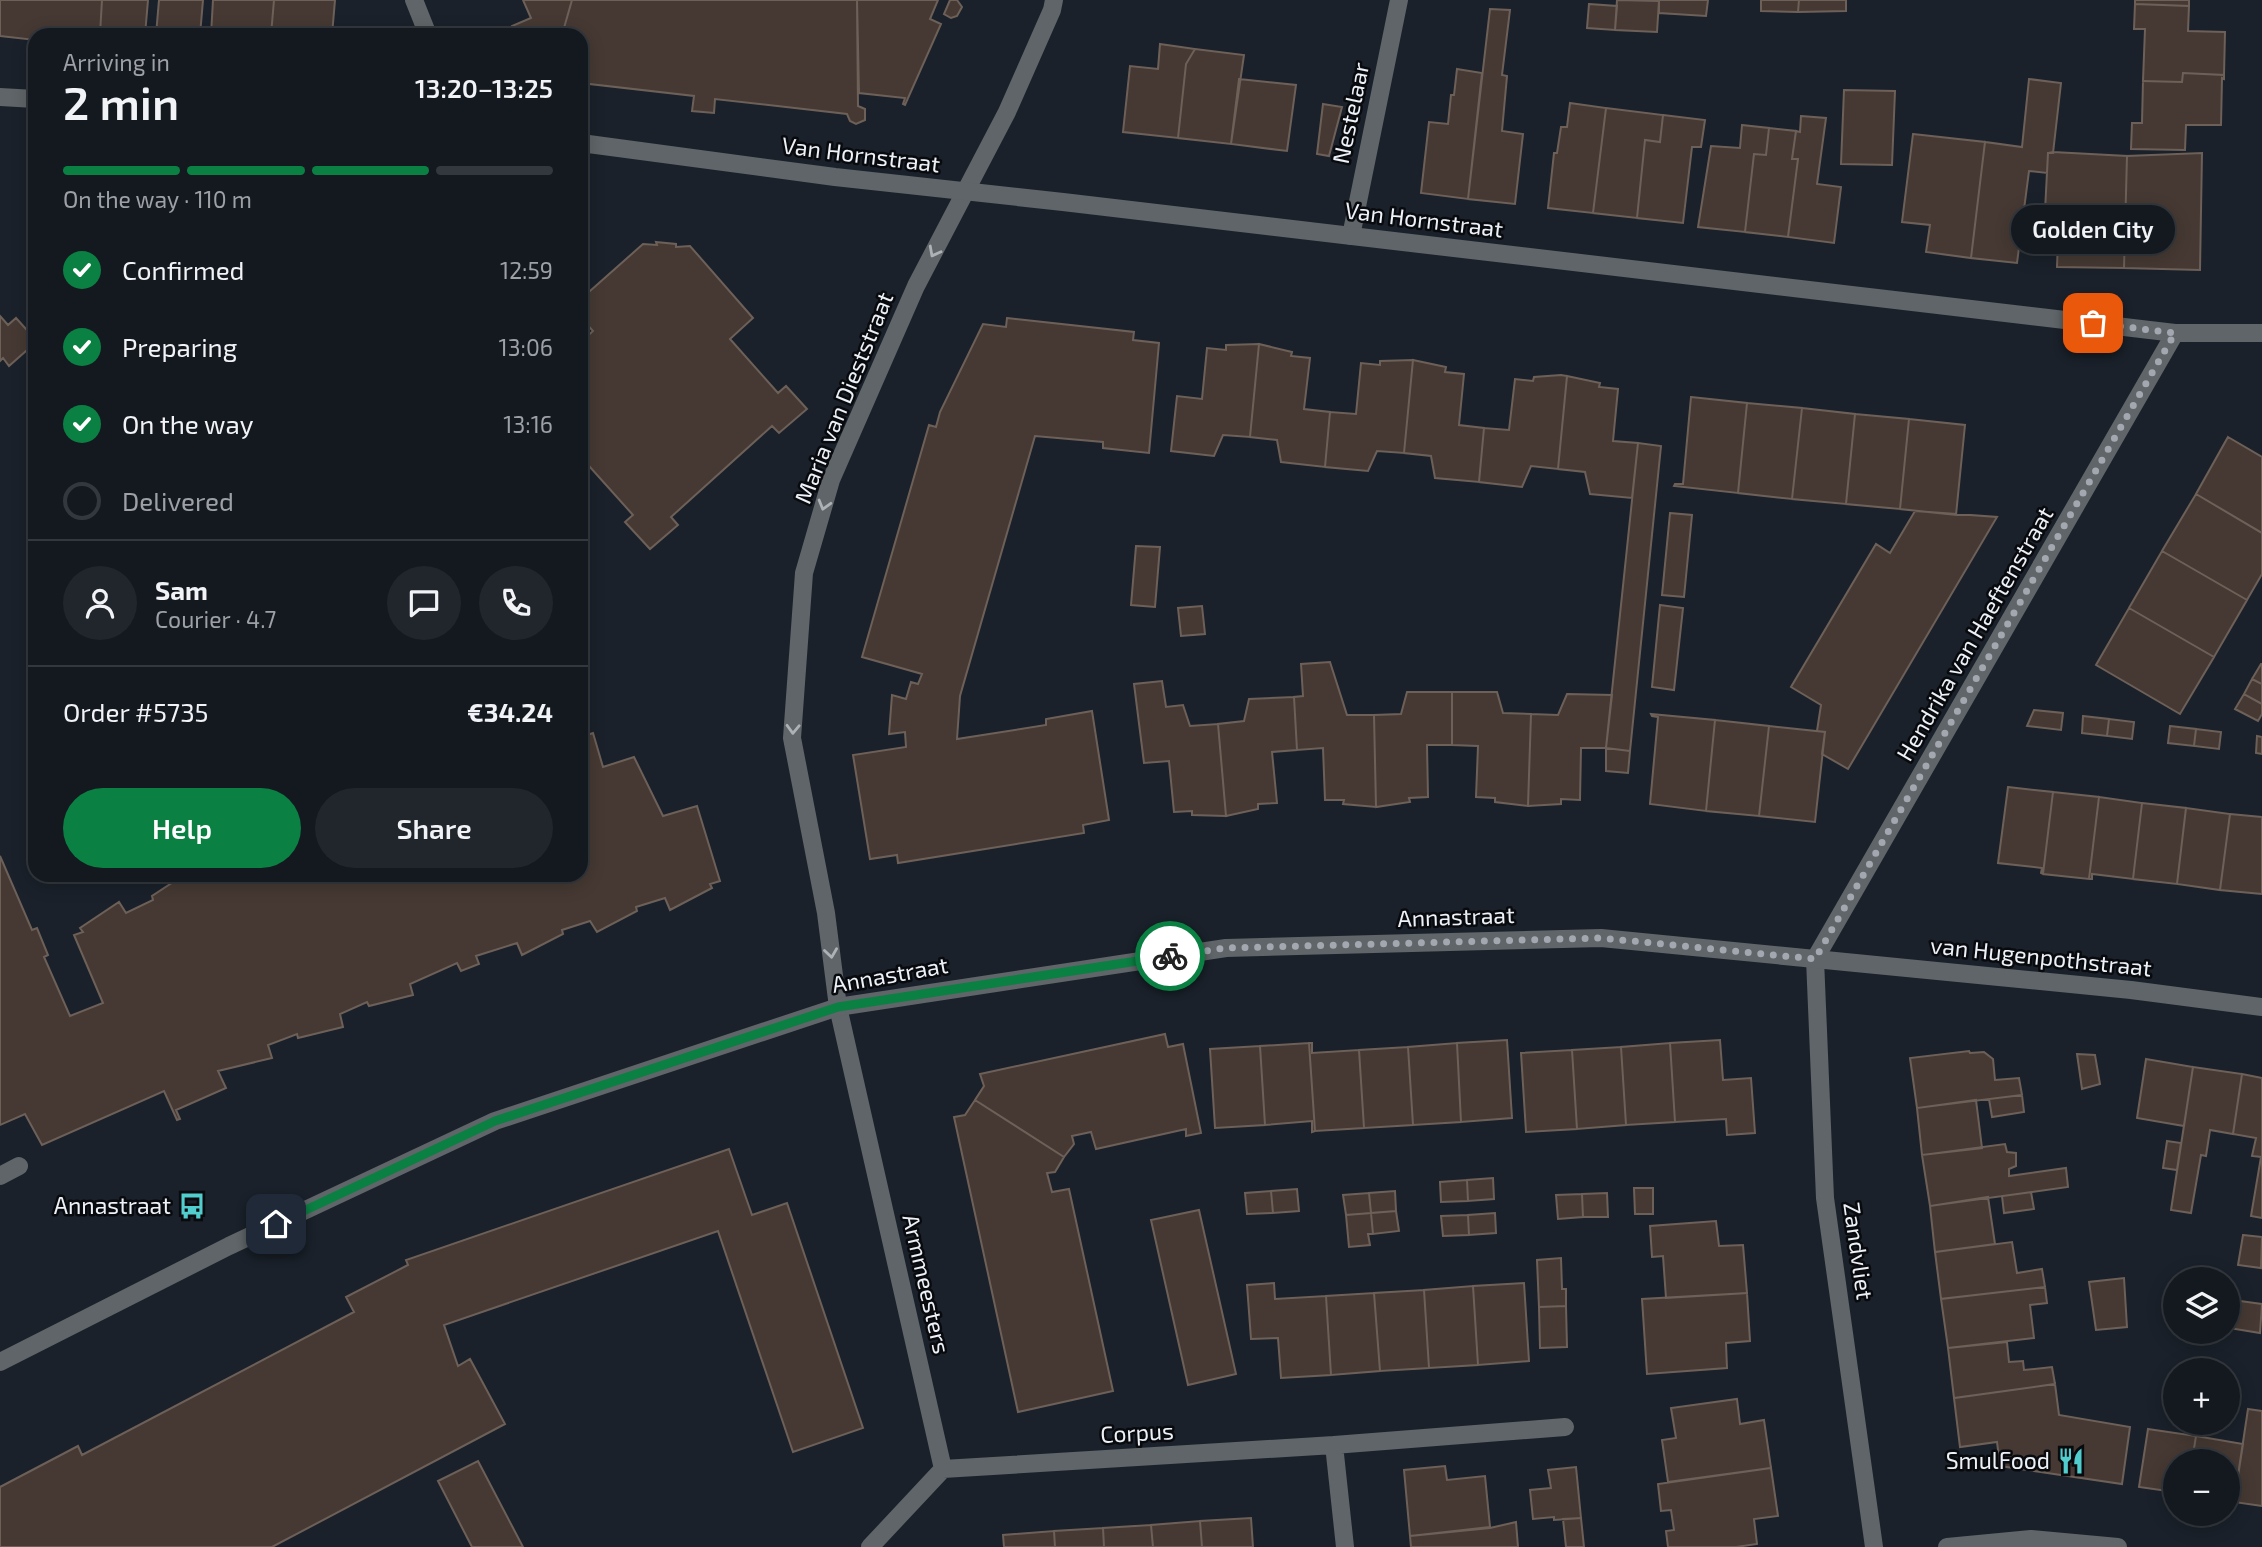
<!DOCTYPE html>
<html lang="en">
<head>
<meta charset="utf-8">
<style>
	:root { --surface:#141920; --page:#21262d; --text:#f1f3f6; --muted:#9da0a5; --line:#33383e; --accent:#0b8043 }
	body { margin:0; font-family:"Exo 2",sans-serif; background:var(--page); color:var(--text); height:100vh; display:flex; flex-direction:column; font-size:26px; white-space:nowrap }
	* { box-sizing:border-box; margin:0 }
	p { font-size:23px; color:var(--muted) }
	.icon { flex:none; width:38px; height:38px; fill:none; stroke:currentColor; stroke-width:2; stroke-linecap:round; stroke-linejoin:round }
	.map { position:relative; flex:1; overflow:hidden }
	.details { position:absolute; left:28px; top:28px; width:560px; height:854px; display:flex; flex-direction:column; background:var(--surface); border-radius:21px; box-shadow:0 4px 18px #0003,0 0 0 2px var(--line) }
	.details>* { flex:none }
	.tools { position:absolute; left:2163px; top:1267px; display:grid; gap:14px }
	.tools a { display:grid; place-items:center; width:77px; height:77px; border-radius:50%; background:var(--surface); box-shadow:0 4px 18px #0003,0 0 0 2px var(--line); font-size:35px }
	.pin { position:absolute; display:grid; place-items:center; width:60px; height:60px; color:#fff; margin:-30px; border-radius:14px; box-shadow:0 4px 10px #0006 }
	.courier { position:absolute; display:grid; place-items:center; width:70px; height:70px; margin:-35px; border:5px solid #0b8043; border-radius:50%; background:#fff; color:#222; box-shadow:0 2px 9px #0007 }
	.bubble { position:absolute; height:49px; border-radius:24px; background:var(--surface); box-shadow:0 4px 18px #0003,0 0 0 2px var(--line); font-size:23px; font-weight:600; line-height:49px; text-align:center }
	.summary em { font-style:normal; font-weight:600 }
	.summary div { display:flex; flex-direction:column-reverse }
	.summary { display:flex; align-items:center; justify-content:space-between; height:119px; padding:0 35px }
	h1 { font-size:46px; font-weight:600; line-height:52px }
	.bar { display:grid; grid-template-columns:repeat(4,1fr); gap:10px 7px; align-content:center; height:84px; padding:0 35px }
	.bar i { height:9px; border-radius:5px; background:var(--line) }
	.bar .on { background:var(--accent) }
	.bar p { grid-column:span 4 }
	.line { display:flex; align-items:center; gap:18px; padding:0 35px; border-top:2px solid var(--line) }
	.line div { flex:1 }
	.round { display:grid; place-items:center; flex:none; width:74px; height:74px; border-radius:37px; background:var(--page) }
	ol { padding:0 35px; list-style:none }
	li { display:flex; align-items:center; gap:21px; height:77px }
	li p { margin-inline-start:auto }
	li .icon { padding:7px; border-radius:50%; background:var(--accent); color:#fff; stroke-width:4 }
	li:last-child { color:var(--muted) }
	li i { width:38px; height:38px; border:4px solid var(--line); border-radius:50% }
	.cta { display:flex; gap:14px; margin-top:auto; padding:14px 35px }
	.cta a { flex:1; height:80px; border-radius:42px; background:var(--accent); color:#fff; font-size:28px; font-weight:600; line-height:80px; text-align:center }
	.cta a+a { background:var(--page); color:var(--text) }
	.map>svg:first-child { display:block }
	.building { fill:#463933; stroke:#6d6059; stroke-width:2 }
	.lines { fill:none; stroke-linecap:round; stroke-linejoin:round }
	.service { stroke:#5f6568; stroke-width:18 }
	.minor { stroke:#5f6568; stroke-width:18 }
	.tertiary { stroke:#5f6568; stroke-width:18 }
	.oneway { stroke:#adb2b7 }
	.done { stroke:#a3a8b0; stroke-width:7; stroke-dasharray:0 12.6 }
	.route { stroke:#0b8043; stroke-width:9 }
	.labels { text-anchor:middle; stroke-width:5; stroke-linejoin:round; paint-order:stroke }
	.street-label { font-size:23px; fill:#edf1f8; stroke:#080a0e }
	.poi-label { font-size:23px; fill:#edf1f8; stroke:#080a0e; text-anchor:end }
</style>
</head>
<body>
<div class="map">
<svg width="2262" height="1547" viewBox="0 0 2262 1547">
	<rect width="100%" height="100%" fill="#1a212a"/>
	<!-- building -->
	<path class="building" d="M0,0H102L100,34L72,32L71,35H35V40L0,36Z
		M102,0H148L145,35L100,34Z
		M159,0H203L200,35H156Z
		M213,0H274L271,35H211Z
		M274,0H335L332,35H271Z
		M523,0H572L562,35H516L512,26L531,18Z
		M572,0H857L858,106L865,109V120L856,124L850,121L847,114L715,99L714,113L692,111L694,96L581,83V35H562Z
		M857,0H938L930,19L941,24L905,105L903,104L905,98L859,93Z
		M950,0H957L962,7L957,16L951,18L944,14Z
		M1617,0L1659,1L1657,32L1615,30Z
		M1659,0H1708L1706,16L1659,13Z
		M1761,0H1799L1798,12L1761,11Z
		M1799,0H1846V11L1798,12Z
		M2135,0H2189V6L2135,4Z
		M1589,4L1617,6L1615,30L1587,28Z
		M2135,4L2189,6L2188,31L2225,32L2224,75L2183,73L2182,82L2143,81L2145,29H2134Z
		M1490,9L1510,10L1502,75L1507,76L1502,131L1523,134L1515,204L1468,199Z
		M1160,44L1195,49L1186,64L1178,138L1123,132L1130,66L1158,69Z
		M1195,49L1244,55L1231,144L1178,138L1186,64Z
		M1457,69L1482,73L1468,199L1421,193L1429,122L1448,124L1451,95H1454Z
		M2183,73L2224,75V79L2222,78L2221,125H2186L2185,150L2131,149L2132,123H2142L2143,81L2182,82Z
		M1239,79L1296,85L1287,151L1231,144Z
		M2029,79L2061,83L2053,153H2048L2047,173L2029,171L2017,263L1971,258L1985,142L2022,147Z
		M1844,90L1895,91L1892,165L1841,164Z
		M1570,103L1606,108L1593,213L1548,208L1554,153H1557L1561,127H1567Z
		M1323,104L1342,107L1329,156L1317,154Z
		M1606,108L1663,115L1660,142L1645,140L1637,218L1593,213Z
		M1663,115L1705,120L1701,147H1692L1683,223L1637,218L1645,140L1660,142Z
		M1801,116L1826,118L1817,184L1841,187L1834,243L1788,237L1798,159H1792L1796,131L1800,132Z
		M1742,125L1769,128L1766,155L1754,154L1745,232L1698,227L1711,146L1740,148Z
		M1769,128L1796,131L1792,159H1798L1788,237L1745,232L1754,154L1766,155Z
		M1913,134L1985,142L1971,258L1926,252L1930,225L1902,222Z
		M2053,152L2127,156L2124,268L2057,267L2059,211H2045L2048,153Z
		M2202,153L2200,270L2124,268L2127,156Z
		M656,242L676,244V247L690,246L753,318L730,339L778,393L786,386L807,409L779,433L772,426L671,517L678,525L650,549L625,522L633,515L581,457V342L593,331L581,318V299L643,244L657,245Z
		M0,316L8,325L16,318L35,339V343L9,366L3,358L0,361Z
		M1007,318L1134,332L1133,340L1159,343L1149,453L1103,448V442L1035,436L960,696L957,739L1046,725V719L1092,711L1109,820L1083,825L1084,833L898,863L897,855L870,859L853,755L906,747L905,732L889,734L892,695L906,699L911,682L918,684L922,674L862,657L929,425L936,427L940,412L983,324L1006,327Z
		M1259,344L1250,437L1223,435L1214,456L1171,451L1177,396L1202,399L1207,348L1226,350V345Z
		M1259,344L1292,352L1291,356L1310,358L1304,409L1330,412L1325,467L1281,462L1277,440L1250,437Z
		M1413,360L1446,367L1445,372L1464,374L1459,425L1484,428L1479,482L1435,478L1431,456L1404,453Z
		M1413,360L1404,453L1377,451L1368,471L1325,467L1330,412L1356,414L1361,363L1380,365V361Z
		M1561,375L1567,376L1558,469L1531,466L1522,487L1479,482L1484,428L1509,430L1515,379L1533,381L1534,377Z
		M1567,376L1600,383L1599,387L1618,389L1613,441L1638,443L1632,498L1590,494L1585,472L1558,469Z
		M1691,397L1747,403L1738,493L1674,486L1675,484H1683Z
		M1747,403L1802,408L1792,499L1738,493Z
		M1802,408L1855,414L1846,504L1792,499Z
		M1855,414L1909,419L1900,509L1846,504Z
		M1909,419L1965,425L1956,515L1900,509Z
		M2228,437L2262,457V533L2196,494Z
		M1638,443L1661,446L1630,751L1606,748Z
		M2196,494L2262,533V574L2247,600L2162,551Z
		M1915,511L1997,517L1848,769L1822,754L1825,732L1817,731L1821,705L1791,687L1876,544L1890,553Z
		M1670,513L1692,515L1684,597L1662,595Z
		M1136,546L1160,547L1155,607L1131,605Z
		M2162,551L2247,600L2214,657L2129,608Z
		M1660,605L1683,608L1674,690L1652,687Z
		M1202,606L1205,634L1181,636L1178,608Z
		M2129,608L2214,657L2180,714L2096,665Z
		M1330,662L1347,715H1374L1376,807L1343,804L1344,800H1325L1323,748L1297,750L1294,697L1303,696L1301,664Z
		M2261,664H2262V684L2252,679Z
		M2252,679L2262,684V704L2244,694Z
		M1162,681L1166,707L1183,705L1190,726L1218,724L1226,816L1192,815V811L1174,812L1169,761L1144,763L1134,684Z
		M1407,692H1452V745H1427L1428,797L1409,798L1410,802L1376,807L1374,715L1401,714Z
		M1452,692H1497L1503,713L1531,714L1528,806L1495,802V798L1476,797L1478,746L1452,745Z
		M1567,694L1612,695L1606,748H1581L1580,800L1561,799V804L1528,806L1531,714L1558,715Z
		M2244,694L2262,704V714L2258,721L2235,709Z
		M1294,697L1297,750L1272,752L1277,803L1258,804V809L1226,816L1218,724L1244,721L1249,699Z
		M2034,710L2063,713L2061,730L2027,726Z
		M1651,714L1715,720L1706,811L1650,804L1658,717L1652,716Z
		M2083,716L2109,719L2107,736L2082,733Z
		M2109,719L2134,722L2132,739L2107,736Z
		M1715,720L1769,726L1759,816L1706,811Z
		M1769,726L1825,732L1815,822L1759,816Z
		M2170,726L2196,729L2194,746L2168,743Z
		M2196,729L2221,732L2219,749L2194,746Z
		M581,731L584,736L593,733L603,767L634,757L663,816L697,806L720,881L710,884L712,888L670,910L665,898L636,907L637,911L597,932L590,921L562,930L563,934L522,955L517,943L476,956L479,964L461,971L457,963L410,984L413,995L369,1006L367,1002L340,1014L343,1027L298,1038L297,1034L268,1045L272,1058L218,1071L226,1088L176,1110L180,1119L177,1120L164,1091L42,1145L25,1114L0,1125V856L32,930L37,928L48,955L44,957L70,1016L103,1003L74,935L83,932L80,928L119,902L126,913L153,900L152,896L184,875H193L197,881L212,875H581Z
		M2257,736L2262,737V754L2256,753Z
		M1606,748L1630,751L1628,773L1606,771Z
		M2008,787L2053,792L2043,874L2041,873L2042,868L1998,863Z
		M2053,792L2099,797L2089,879L2043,874Z
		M2099,797L2142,803L2133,879L2092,874V879H2089Z
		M2142,803L2186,808L2177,884L2133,879Z
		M2186,808L2230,814L2220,890L2177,884Z
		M2230,814L2262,817V894L2220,890Z
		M1165,1034L1168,1047L1183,1044L1201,1133L1186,1136V1129L1096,1149L1091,1132L1072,1136L1074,1144L1064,1157L975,1100L984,1086L980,1074Z
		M1507,1040L1512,1118L1461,1122L1457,1043Z
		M1720,1040L1723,1080L1751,1078L1755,1133L1727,1135L1726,1119L1675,1122L1670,1043Z
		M1309,1043L1315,1131L1312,1132V1121L1265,1125L1260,1046Z
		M1309,1043H1312V1053L1359,1050L1364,1128L1315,1131Z
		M1457,1043L1461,1122L1413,1125L1408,1047Z
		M1670,1043L1675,1122L1626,1125L1621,1047Z
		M1260,1046L1265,1125L1215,1128L1210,1049Z
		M1408,1047L1413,1125L1364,1128L1359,1050Z
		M1621,1047L1626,1125L1577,1129L1572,1050Z
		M1572,1050L1577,1129L1526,1132L1521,1053Z
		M1969,1051L1970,1053L1984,1052L1993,1059L1995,1080L2019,1078L2022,1095L1917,1108L1910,1058Z
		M2077,1054L2095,1055L2100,1084L2082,1089Z
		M2146,1059L2193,1067L2184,1126L2137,1118Z
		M2193,1067L2242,1074L2233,1134L2210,1130L2206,1156L2201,1155L2191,1213L2171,1210Z
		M2242,1074L2262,1078V1218L2251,1216L2261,1157L2252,1156L2256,1138L2233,1134Z
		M2022,1095L2024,1112L1992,1117L1989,1099Z
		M975,1100L1064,1157L1055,1172L1047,1173L1052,1192L1069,1189L1113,1391L1018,1412L954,1117L965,1115Z
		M1976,1100L1982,1148L1922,1155L1917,1108Z
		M2167,1141L2181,1143L2177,1170L2163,1168Z
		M2005,1144L2007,1152L2016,1153V1166L2009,1169V1176L2066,1168L2068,1187L1930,1206L1922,1155Z
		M729,1149L752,1215L787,1203L863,1428L793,1452L718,1231L444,1325L458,1366L470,1359L505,1424L272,1547H0V1487L78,1446L82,1455L354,1312L346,1297L408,1265L406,1260Z
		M1493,1178L1494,1199L1468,1201L1467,1180Z
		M1467,1180L1468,1201L1441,1202L1440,1182Z
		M1634,1188H1653V1214H1635Z
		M1297,1189L1299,1211L1273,1213L1271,1191Z
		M1271,1191L1273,1213L1247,1214L1245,1193Z
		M1395,1191L1396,1211L1371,1213L1369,1193Z
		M2031,1192L2034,1209L2004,1213L2002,1196Z
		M1369,1193L1371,1213L1346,1215L1343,1195Z
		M1607,1193L1608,1217H1583L1582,1194Z
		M1582,1194L1583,1217L1558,1219L1556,1195Z
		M1988,1197L1995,1244L1935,1252L1930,1206Z
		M1199,1210L1236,1374L1188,1385L1151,1220Z
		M1396,1211L1399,1231L1373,1234L1371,1213Z
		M1371,1213L1373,1234H1368L1370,1245L1349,1247L1346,1215Z
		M1495,1213L1496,1233L1469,1235L1468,1215Z
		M1468,1215L1469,1235L1443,1236L1441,1216Z
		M1716,1221L1719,1246L1743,1245L1747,1293L1666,1298L1663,1256L1652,1257L1650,1226Z
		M2243,1235L2262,1237L2261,1268L2238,1265Z
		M2012,1242L2017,1273L2042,1269L2045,1287L1941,1299L1935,1252Z
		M1561,1258L1562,1289H1566V1306L1539,1307L1537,1260Z
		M2124,1278L2127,1327L2096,1330L2089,1282Z
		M1274,1283L1275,1299L1326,1296L1331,1375L1281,1378L1278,1338L1251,1339L1247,1285Z
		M1524,1283L1529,1361L1478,1365L1473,1286Z
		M1473,1286L1478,1365L1429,1368L1424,1290Z
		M2045,1287L2047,1303L2030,1305L2034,1338L1948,1348L1941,1299Z
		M1424,1290L1429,1368L1380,1371L1374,1293Z
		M1374,1293L1380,1371L1331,1375L1326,1296Z
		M1747,1293L1750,1341L1726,1343L1727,1368L1647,1374L1642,1299Z
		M2233,1300L2262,1304L2260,1333L2229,1328Z
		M1566,1306L1567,1347L1540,1348L1539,1307Z
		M2007,1342L2009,1362L2023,1361L2024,1370L2052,1367L2055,1384L1954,1398L1948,1348Z
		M2055,1384L2059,1415L2130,1427L2122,1484L2000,1466L1997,1442L1960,1447L1954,1398Z
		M1737,1399L1740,1424L1764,1420L1771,1468L1668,1482L1662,1440L1676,1438L1671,1408Z
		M2248,1409L2262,1411V1506L2234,1502Z
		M2148,1429L2196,1436L2192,1461H2175V1492L2139,1487Z
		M2196,1436L2243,1444L2234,1502L2228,1501V1461H2192Z
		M478,1461L523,1547H472L438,1481Z
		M1445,1466L1447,1480L1485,1476L1490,1527L1410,1536L1404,1470Z
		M1576,1467L1581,1518L1554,1520V1517L1533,1519L1530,1490L1551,1488L1548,1470Z
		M1771,1468L1778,1516L1754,1519L1757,1544L1736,1547H1668L1666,1531L1674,1530L1671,1510L1661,1511L1658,1484Z
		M1251,1518L1253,1547H1202L1200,1521Z
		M1581,1518L1584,1547H1566L1563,1519Z
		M1200,1521L1202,1547H1153L1151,1525Z
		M1516,1522L1518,1547H1411L1410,1536L1490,1528Z
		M1151,1525L1153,1547H1104L1103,1528Z
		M1103,1528L1104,1547H1055L1054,1531Z
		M1054,1531L1055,1547H1004L1003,1535Z"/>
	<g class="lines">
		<!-- service -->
		<path class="service" d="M0,1176L19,1166"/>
		<!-- minor -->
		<path class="minor" d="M414,0L428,35
			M1351,236L1399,0
			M1334,1445L1345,1547
			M943,1469L1334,1445L1565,1427
			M870,1547L943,1469L838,1007L826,913L792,738L804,573L831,480L916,286L1007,112L1052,10L1054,0
			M1874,1547L1825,1198L1815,959L2175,333
			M1947,1547L2031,1539L2118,1547"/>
		<!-- tertiary -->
		<path class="tertiary" d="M0,97L35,99
			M581,143L835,177L1063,202L2175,333H2262
			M0,1362L229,1246L495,1121L838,1007L1226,948L1601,938L2131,990L2262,1007"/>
	</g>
	<!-- one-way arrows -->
	<defs><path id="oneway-chevron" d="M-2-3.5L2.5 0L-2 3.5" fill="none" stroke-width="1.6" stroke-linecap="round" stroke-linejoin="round" transform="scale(1.75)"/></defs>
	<g class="oneway">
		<use href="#oneway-chevron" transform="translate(934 252) rotate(118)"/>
		<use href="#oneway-chevron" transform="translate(824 505) rotate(106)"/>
		<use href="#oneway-chevron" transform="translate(793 729) rotate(92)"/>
		<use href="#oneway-chevron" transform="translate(831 953) rotate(82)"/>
	</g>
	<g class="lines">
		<!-- done -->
		<path class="done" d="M1170,956L1226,948L1601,938L1815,959L2175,333L2093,323"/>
		<!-- route -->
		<path class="route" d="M276,1224L495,1121L838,1007L1170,956"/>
	</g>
	<!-- icons -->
	<defs>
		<g id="bus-bare" transform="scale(2.1)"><path d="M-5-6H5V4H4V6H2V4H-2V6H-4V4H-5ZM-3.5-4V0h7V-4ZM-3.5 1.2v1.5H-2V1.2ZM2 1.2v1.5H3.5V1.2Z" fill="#52cdcd" stroke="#080a0e" stroke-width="2.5" paint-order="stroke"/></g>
		<g id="restaurant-bare" transform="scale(2.1)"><path d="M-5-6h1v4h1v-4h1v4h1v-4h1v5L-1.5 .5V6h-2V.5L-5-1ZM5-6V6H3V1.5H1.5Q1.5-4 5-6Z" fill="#52cdcd" stroke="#080a0e" stroke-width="2.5" paint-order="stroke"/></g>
	</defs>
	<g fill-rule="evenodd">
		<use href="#bus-bare" x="192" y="1206"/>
		<use href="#restaurant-bare" x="2071" y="1461"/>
	</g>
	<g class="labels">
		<!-- street labels -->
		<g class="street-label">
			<text transform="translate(1351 113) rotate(-78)" y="8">Nestelaar</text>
			<text transform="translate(861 155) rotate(7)" y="8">Van Hornstraat</text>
			<text transform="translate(1424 220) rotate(7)" y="8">Van Hornstraat</text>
			<text transform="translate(844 398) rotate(-68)" y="8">Maria van Dieststraat</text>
			<text transform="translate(1975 634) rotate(-60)" y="8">Hendrika van Haeftenstraat</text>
			<text transform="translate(1456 917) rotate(-2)" y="8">Annastraat</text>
			<text transform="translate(2041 957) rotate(6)" y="8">van Hugenpothstraat</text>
			<text transform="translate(890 975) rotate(-10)" y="8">Annastraat</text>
			<text transform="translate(1858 1251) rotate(82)" y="8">Zandvliet</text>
			<text transform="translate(926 1284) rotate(77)" y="8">Armmeesters</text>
			<text transform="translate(1137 1433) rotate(-3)" y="8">Corpus</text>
		</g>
		<!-- poi labels -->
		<g class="poi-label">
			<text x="171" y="1214">Annastraat</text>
			<text x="2050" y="1469">SmulFood</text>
		</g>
	</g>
</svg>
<div class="tools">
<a><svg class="icon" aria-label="layers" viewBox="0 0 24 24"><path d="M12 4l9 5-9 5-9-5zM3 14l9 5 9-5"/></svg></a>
<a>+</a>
<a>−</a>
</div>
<div class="pin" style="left:2093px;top:323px;background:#ea580c"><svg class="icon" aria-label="bag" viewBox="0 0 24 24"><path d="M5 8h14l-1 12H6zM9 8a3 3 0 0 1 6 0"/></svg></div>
<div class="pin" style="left:276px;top:1224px;background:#1f2937"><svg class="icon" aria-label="home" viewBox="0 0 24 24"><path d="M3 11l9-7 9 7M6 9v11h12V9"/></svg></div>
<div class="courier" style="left:1170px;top:956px"><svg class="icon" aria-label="bike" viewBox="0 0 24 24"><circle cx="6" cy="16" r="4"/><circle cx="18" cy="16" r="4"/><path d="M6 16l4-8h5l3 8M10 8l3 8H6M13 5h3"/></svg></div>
<div class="bubble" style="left:2011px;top:205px;width:164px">Golden City</div>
<section class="details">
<div class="summary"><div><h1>2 min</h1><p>Arriving in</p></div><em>13:20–13:25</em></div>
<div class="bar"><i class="on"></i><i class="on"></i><i class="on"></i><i></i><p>On the way · 110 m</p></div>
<ol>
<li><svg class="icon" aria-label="check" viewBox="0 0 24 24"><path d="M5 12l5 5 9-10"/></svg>Confirmed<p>12:59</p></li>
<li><svg class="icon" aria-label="check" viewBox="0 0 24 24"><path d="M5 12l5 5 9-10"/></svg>Preparing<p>13:06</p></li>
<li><svg class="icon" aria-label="check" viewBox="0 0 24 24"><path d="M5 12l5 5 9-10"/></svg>On the way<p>13:16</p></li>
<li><i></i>Delivered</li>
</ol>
<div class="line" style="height:126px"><a class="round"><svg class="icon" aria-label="person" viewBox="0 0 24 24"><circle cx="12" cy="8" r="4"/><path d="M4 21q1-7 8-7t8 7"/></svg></a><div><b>Sam</b><p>Courier · 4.7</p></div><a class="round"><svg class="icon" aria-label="chat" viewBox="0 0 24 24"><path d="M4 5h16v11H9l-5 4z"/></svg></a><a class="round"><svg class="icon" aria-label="phone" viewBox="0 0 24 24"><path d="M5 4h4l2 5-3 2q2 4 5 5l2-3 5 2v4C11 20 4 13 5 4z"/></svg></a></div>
<div class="line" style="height:91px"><div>Order #5735</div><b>€34.24</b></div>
<div class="cta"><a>Help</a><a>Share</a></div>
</section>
</div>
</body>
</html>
